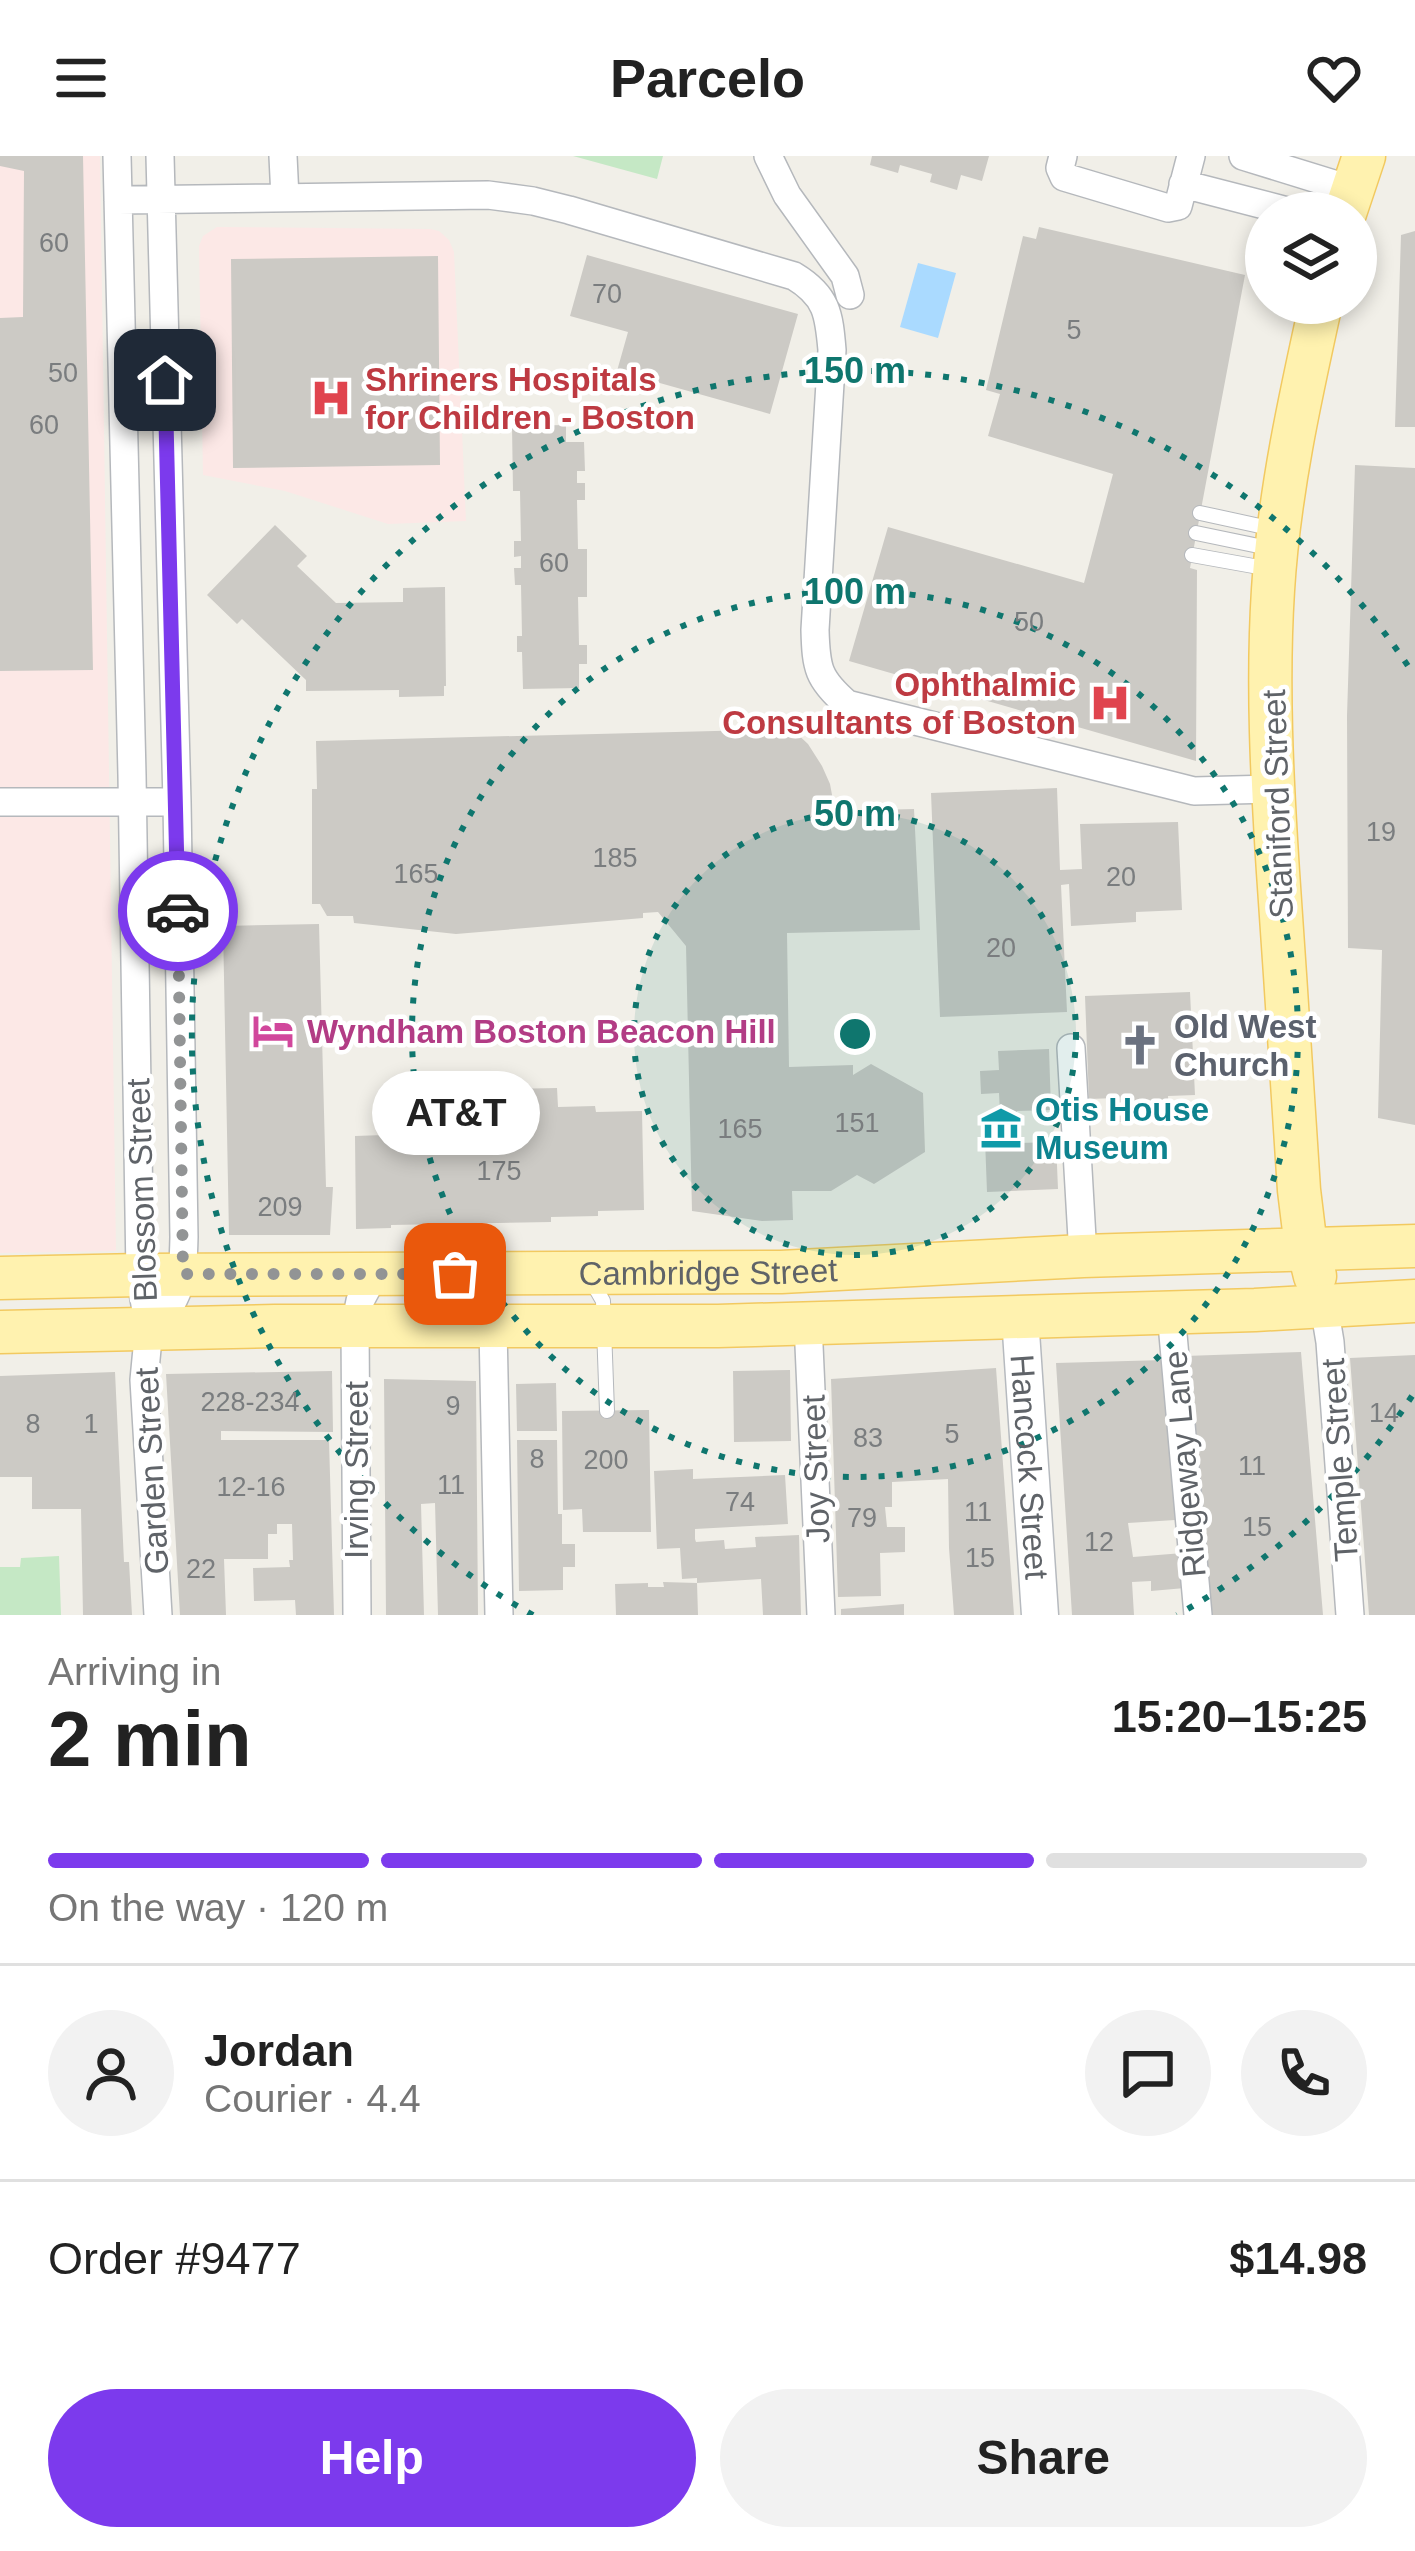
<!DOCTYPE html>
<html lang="en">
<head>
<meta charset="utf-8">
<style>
	:root { --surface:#fff; --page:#f2f2f2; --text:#222; --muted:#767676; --line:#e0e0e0; --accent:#7c3aed }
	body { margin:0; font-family:Helvetica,sans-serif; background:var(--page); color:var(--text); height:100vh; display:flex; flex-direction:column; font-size:45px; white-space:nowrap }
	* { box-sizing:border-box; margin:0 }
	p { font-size:39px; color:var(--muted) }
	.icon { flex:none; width:66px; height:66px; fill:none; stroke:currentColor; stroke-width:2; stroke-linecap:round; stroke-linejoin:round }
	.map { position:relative; height:1459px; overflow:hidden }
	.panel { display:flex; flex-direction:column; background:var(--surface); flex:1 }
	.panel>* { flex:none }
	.fabs { position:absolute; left:1245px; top:36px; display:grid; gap:24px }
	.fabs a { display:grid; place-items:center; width:132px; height:132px; border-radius:50%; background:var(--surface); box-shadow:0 6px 18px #0003; font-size:60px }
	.pin { position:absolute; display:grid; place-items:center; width:102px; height:102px; color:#fff; margin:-51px; border-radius:24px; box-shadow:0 6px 18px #0006 }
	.courier { position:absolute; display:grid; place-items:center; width:120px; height:120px; margin:-60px; border:9px solid #7c3aed; border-radius:50%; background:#fff; color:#222; box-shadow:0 3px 15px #0007 }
	.bubble { position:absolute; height:84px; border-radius:42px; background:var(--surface); box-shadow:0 6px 18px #0003; font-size:39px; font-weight:800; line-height:84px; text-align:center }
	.overview em { font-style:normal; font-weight:800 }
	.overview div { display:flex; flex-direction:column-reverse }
	.overview { display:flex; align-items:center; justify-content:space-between; height:204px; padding:0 48px }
	h1 { font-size:78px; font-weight:800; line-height:90px }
	.bar { display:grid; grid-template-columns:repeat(4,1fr); gap:18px 12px; align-content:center; height:144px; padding:0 48px }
	.bar i { height:15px; border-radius:9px; background:var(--line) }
	.bar .selected { background:var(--accent) }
	.bar p { grid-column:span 4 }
	.line { display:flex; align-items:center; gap:30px; padding:0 48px; border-top:3px solid var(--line) }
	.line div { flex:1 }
	.round { display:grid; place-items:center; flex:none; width:126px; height:126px; border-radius:63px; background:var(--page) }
	.button { display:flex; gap:24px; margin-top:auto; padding:24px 48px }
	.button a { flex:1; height:138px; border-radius:72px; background:var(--accent); color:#fff; font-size:48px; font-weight:800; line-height:138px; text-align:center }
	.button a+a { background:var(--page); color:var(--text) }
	header { display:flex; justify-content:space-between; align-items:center; height:156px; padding:0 48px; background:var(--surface); font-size:54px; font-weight:800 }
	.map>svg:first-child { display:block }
	.medical { fill:#fce8e6 }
	.green { fill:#c5e8c5 }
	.water { fill:#aadaff }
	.building { fill:#cccac5 }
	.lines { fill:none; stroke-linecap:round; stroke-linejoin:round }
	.lane-casing { stroke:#b5b8bc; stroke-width:16 }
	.street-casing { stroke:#b5b8bc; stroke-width:30 }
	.secondary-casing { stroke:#b6babf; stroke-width:39 }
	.primary-casing { stroke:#f2c960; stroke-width:45 }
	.lane { stroke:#fff; stroke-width:14 }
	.street { stroke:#fff; stroke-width:27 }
	.secondary { stroke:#fff; stroke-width:36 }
	.primary { stroke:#fff2af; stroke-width:42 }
	.done { stroke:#929495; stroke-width:12; stroke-dasharray:0 21.6 }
	.route { stroke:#7c3aed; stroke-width:15 }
	.ring { fill:none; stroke:#0f766e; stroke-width:6; stroke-dasharray:6 12 }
	.labels { text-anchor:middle; stroke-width:9; stroke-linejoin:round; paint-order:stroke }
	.number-label { font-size:27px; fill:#7a7d7f }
	.health-label { font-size:33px; font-weight:bold; fill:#be3a42; stroke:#fff; text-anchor:start }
	.street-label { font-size:33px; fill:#5f6368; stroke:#fff }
	.worship-label { font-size:33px; font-weight:bold; fill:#5b616d; stroke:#fff; text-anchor:start }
	.hotel-label { font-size:33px; font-weight:bold; fill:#b23c85; stroke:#fff; text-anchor:start }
	.culture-label { font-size:33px; font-weight:bold; fill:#0d838f; stroke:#fff; text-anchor:start }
	.centre { fill:#0f766e; stroke:#fff; stroke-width:6 }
	.ring-label { font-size:36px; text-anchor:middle; font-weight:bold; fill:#0f766e; stroke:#fff; stroke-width:9; stroke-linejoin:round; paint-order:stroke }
</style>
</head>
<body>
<header><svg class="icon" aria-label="menu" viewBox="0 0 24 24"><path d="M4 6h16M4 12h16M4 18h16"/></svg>Parcelo<svg class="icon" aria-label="heart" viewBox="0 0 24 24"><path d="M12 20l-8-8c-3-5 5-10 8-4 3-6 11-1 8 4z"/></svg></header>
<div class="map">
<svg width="1415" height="1459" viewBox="0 0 1415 1459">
	<rect width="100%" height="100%" fill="#f1efe8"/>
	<!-- medical -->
	<path class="medical" d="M0,0H100L116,1095L0,1097Z
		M217,71L430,73L439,75L449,84L454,96L466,365L388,368L285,335L203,319L199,90L203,80Z"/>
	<!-- green -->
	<path class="green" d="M573,0H663L657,23Z
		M59,1400L61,1459H0V1411H20L21,1402Z"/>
	<!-- water -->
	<path class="water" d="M918,107L956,117L938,182L900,171Z"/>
	<!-- building -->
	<path class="building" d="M0,0H83L93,514L0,515V162L23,161L24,15L0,10Z
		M872,0H989L982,25L961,19L957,34L930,26L932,18L900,9L898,17L870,9Z
		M1039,71L1245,119L1190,412L1197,414L1196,605L849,505L888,371L1084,427L1113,318L988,280L1000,238L986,234L1023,80L1036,83Z
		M1415,75V271H1395L1401,79Z
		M587,99L798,158L770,258L617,215L628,176L570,160Z
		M438,100L440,309L233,312L231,103Z
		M566,269V286H584L585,315H577V327H585V344H577L578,393H587V441H578L579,489H587V508H579V532L523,533L522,496H517V480H522L521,429H515L514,412H521V400L514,401V385H521L520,335H513L512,270Z
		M1355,309L1415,312V969L1378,962L1382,794L1348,792L1347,560Z
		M275,369L307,400L297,410L336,447L403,446V432L445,431L446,530H444V540L399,541V534L306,535V524L242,463L237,468L207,439Z
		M792,573L808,588L822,610L830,628L835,655L914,653L920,774L787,777L789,911L853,909V919L871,908L923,937L925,996L874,1028L857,1019L831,1035H792L793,1064L762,1065L692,1055L686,790L658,756L643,757V762L456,778L354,767L353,760H327L320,748H312V633H317L316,585Z
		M1057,632L1060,714L1082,713L1080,668L1178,666L1182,754L1136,756V766L1071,770L1069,728L1061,729L1067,856L940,861L931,637Z
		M319,768L326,1031H333L330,1079H229L223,770Z
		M1190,836L1195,939L1168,940L1169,964L1117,966L1116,942L1089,943L1085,840Z
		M1049,893L1051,954L1017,955L1018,987L1056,986L1058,1033L987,1036L984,957H1000L999,937L981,938L980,915L999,914L998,895Z
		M557,932L558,951L595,950L596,956L642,955L644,1054L598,1055V1060L551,1061V1066L391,1069V1072L356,1073L355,980L384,979L382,936Z
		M1301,1196L1323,1459H1206L1185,1200Z
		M1415,1199V1459H1369L1350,1202Z
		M1164,1204L1175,1364L1128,1367L1133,1401L1183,1397L1185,1432L1151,1435V1425L1132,1426L1134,1459H1072L1056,1207Z
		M996,1212L1014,1459H954L949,1392L948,1323L892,1326V1351H885L887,1371H905V1396L880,1397L881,1440L838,1441L831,1223Z
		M790,1214L791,1285L734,1286L733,1215Z
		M332,1215L333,1276L221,1275V1284H329L334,1459H296L295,1444L254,1445L253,1412L290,1411L289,1404H293L292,1368H277V1378H268V1403H224L226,1459H180L166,1218Z
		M115,1216L124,1406H129L132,1459H83L81,1353H32V1321H0V1220Z
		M384,1223L476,1225L478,1459H438L435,1347L421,1348L424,1459H386Z
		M556,1227L557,1275H517L516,1228Z
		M649,1254L651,1376H583L582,1353L563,1354L562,1255Z
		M517,1284H557L558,1358H562V1388H575V1411H563V1434L519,1435Z
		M693,1313V1323L785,1319L788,1368L695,1373V1383L696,1386L724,1384L725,1393L756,1391L755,1381L799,1379L801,1459H763L761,1423L697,1427L698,1459H616L615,1428L648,1427V1431H664L663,1426L697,1427V1422L682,1423L680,1392L657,1393L654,1315Z
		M904,1448V1459H841V1453Z"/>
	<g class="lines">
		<!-- lane casing -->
		<g class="lane-casing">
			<path id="lane" d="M1200,357L1274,373
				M1196,377L1273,393
				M1192,399L1270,413
				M592,1126L603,1145L607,1255"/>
		</g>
		<!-- street casing -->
		<g class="street-casing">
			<path id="street" d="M117,0L132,619L140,1119L149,1172L144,1224L158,1459
				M283,0L285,42
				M768,0L787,39L845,120L850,139
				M1063,0L1060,12L1064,21L1168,52L1178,50L1191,0
				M1243,0L1353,34
				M1183,28L1295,57
				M118,44L488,39L533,45L569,54L794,120C827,140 829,158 832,194L815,474C816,512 818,523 847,548L1194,635L1273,633
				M0,646H177
				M1071,892L1083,1100
				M1324,1150L1330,1186L1350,1459
				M1171,1156L1198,1459
				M808,1167L821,1459
				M149,1172C182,1145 183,1121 184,1081L177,646L160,0
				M493,1172L499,1459
				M357,1459L355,1170L360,1145L374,1119"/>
		</g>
		<!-- secondary casing -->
		<g class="secondary-casing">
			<g id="secondary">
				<path id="s1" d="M1020,1161L1040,1459"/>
			</g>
		</g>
		<!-- primary casing -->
		<g class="primary-casing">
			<g id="primary">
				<path d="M1345,57L1364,0"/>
				<path d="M1315,1120L1304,1075L1299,1034C1293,928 1285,822 1278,716C1272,623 1267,528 1273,434C1279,337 1300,242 1321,147"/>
				<path id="s2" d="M0,1122L140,1119L781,1116L1083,1100L1415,1090"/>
				<path d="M0,1176L275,1170H718L1255,1154L1415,1145"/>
			</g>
		</g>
		<!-- lane -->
		<use href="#lane" class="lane"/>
		<!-- street -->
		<use href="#street" class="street"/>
		<!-- secondary -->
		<use href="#secondary" class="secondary"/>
		<!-- primary -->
		<use href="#primary" class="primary"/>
	</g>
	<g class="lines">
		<!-- done -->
		<path class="done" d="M178,755L183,1118H455"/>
		<!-- route -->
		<path class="route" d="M165,224L178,755"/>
	</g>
	<!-- distance rings -->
	<circle cx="855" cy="878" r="221" fill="#0f766e" fill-opacity=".12"/>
	<g class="ring">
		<circle cx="855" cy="878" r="221"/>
		<circle cx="855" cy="878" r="443"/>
		<path d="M1412 1240A664 664 0 0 1 1177 1459M533 1459A664 664 0 1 1 1412 516"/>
	</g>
	<!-- icons -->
	<defs>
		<g id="hospital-bare" transform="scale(3.24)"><path d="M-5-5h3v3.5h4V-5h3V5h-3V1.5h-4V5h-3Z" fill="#e0444e" stroke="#fff" stroke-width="2.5" paint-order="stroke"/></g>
		<g id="hotel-bare" transform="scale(3.24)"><path d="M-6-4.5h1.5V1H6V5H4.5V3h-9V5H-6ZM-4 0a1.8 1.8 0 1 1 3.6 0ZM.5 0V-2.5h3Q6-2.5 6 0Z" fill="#d1479c" stroke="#fff" stroke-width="2.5" paint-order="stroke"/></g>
		<g id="church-bare" transform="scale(3.24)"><path d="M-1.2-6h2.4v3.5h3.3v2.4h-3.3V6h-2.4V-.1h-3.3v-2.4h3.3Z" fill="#6b7280" stroke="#fff" stroke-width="2.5" paint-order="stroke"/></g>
		<g id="museum-bare" transform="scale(3.24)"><path d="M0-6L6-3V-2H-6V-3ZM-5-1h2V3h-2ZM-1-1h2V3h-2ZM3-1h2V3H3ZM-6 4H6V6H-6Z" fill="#0f9aa8" stroke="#fff" stroke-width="2.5" paint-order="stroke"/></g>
	</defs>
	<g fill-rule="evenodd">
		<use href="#hospital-bare" x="331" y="242"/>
		<use href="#hospital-bare" x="1110" y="547"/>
		<use href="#hotel-bare" x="273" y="875"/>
		<use href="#church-bare" x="1140" y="889"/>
		<use href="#museum-bare" x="1001" y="972"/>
	</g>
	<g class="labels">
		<!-- number labels -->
		<g class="number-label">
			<text x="54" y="96">60</text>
			<text x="607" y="147">70</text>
			<text x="1074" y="183">5</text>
			<text x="63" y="226">50</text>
			<text x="44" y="278">60</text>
			<text x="554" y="416">60</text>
			<text x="1029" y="475">50</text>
			<text x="1381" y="685">19</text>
			<text x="615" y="711">185</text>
			<text x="416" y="727">165</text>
			<text x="1121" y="730">20</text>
			<text x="1001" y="801">20</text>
			<text x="857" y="976">151</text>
			<text x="740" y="982">165</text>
			<text x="499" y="1024">175</text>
			<text x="280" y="1060">209</text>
			<text x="250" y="1255">228-234</text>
			<text x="453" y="1259">9</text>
			<text x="1384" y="1266">14</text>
			<text x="33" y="1277">8</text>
			<text x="91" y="1277">1</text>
			<text x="952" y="1287">5</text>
			<text x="868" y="1291">83</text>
			<text x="537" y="1312">8</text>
			<text x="606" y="1313">200</text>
			<text x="1252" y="1319">11</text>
			<text x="451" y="1338">11</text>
			<text x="251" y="1340">12-16</text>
			<text x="740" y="1355">74</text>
			<text x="978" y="1365">11</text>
			<text x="862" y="1371">79</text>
			<text x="1257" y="1380">15</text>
			<text x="1099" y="1395">12</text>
			<text x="980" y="1411">15</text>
			<text x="201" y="1422">22</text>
		</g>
		<!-- health labels -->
		<g class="health-label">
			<text x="365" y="235">Shriners Hospitals<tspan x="365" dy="38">for Children - Boston</tspan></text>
			<text x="1076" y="540" text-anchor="end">Ophthalmic<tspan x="1076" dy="38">Consultants of Boston</tspan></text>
		</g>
		<!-- street labels -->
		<g class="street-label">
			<text transform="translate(1277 648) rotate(-92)" y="12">Staniford Street</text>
			<text transform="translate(141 1034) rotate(-92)" y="12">Blossom Street</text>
			<text dy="12" stroke="none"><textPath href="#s2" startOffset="708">Cambridge Street</textPath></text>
			<text transform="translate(1339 1304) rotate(-94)" y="12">Temple Street</text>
			<text transform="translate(1184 1308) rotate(-95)" y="12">Ridgeway Lane</text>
			<text dy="12" stroke="none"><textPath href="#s1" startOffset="150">Hancock Street</textPath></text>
			<text transform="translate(815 1313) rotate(-92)" y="12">Joy Street</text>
			<text transform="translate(356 1314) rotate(-90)" y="12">Irving Street</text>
			<text transform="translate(151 1315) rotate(-93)" y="12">Garden Street</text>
		</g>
		<!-- worship labels -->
		<g class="worship-label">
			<text x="1174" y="882">Old West<tspan x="1174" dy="38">Church</tspan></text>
		</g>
		<!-- hotel labels -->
		<g class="hotel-label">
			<text x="307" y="887">Wyndham Boston Beacon Hill</text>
		</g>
		<!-- culture labels -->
		<g class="culture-label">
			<text x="1035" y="965">Otis House<tspan x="1035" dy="38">Museum</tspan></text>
		</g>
	</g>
	<circle cx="855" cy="878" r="18" class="centre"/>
	<g class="ring-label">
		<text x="855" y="227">150 m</text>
		<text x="855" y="448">100 m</text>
		<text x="855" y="670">50 m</text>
	</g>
</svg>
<div class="fabs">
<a><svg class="icon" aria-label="layers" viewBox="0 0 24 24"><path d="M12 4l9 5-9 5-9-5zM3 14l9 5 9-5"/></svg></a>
</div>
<div class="pin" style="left:455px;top:1118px;background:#ea580c"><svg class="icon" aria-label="bag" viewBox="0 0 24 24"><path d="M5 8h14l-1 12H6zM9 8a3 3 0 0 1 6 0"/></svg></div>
<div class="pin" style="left:165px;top:224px;background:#1f2937"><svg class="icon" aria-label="home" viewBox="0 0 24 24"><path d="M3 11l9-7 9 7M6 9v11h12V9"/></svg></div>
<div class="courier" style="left:178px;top:755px"><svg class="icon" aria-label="car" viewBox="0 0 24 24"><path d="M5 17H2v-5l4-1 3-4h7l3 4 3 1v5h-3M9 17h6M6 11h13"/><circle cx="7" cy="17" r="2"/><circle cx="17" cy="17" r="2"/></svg></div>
<div class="bubble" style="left:372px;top:915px;width:168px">AT&amp;T</div>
</div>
<section class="panel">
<div class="overview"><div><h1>2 min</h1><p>Arriving in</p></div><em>15:20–15:25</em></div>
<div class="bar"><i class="selected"></i><i class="selected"></i><i class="selected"></i><i></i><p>On the way · 120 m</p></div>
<div class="line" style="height:216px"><a class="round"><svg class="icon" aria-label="person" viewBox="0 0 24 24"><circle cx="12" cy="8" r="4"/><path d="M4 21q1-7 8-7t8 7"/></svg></a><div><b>Jordan</b><p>Courier · 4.4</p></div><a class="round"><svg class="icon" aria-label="chat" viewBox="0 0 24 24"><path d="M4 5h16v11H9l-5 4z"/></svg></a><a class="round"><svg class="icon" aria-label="phone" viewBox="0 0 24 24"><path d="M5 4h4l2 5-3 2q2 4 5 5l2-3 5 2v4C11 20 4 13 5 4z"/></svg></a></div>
<div class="line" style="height:156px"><div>Order #9477</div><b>$14.98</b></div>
<div class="button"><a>Help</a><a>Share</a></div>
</section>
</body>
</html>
